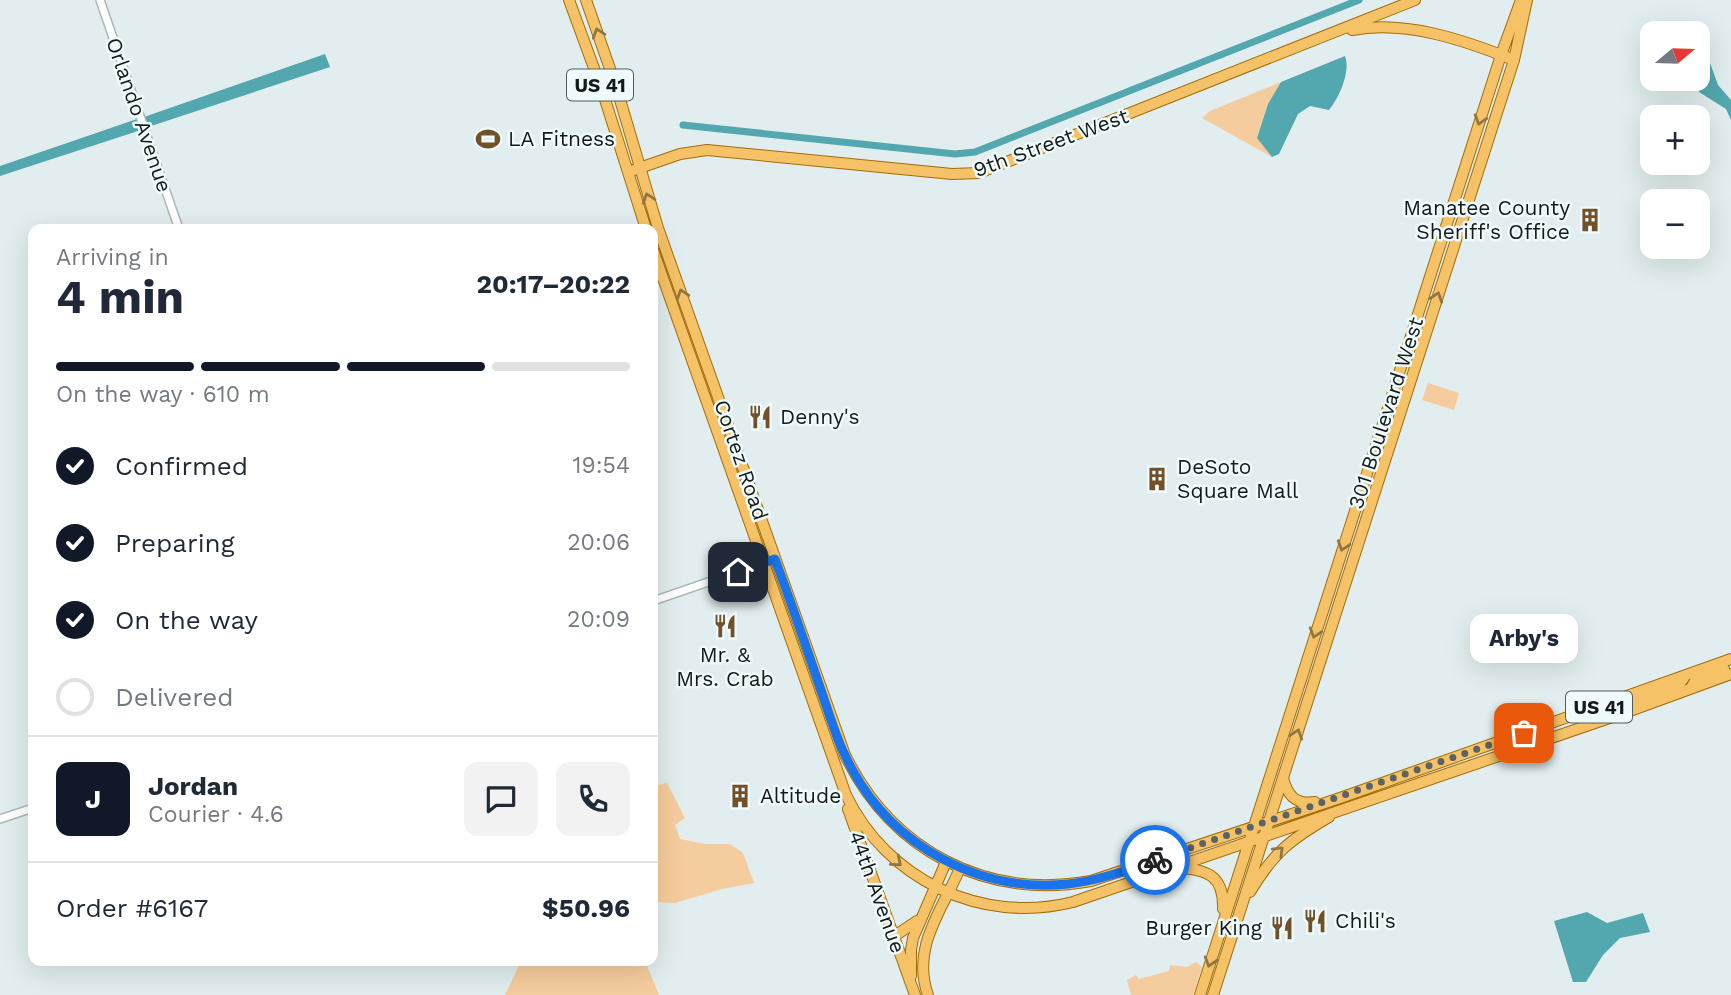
<!DOCTYPE html>
<html lang="en">
<head>
<meta charset="utf-8">
<style>
	:root { --surface:#fff; --page:#f2f2f3; --text:#1f2937; --muted:#747a83; --line:#e0e1e3; --accent:#111827 }
	body { margin:0; font-family:"Work Sans",sans-serif; background:var(--page); color:var(--text); height:100vh; display:flex; flex-direction:column; font-size:26px; white-space:nowrap }
	* { box-sizing:border-box; margin:0 }
	p { font-size:23px; color:var(--muted) }
	.icon { flex:none; width:38px; height:38px; fill:none; stroke:currentColor; stroke-width:2; stroke-linecap:round; stroke-linejoin:round }
	.map { position:relative; flex:1; overflow:hidden }
	.details { position:absolute; left:28px; top:224px; width:630px; height:742px; display:flex; flex-direction:column; background:var(--surface); border-radius:14px; box-shadow:0 7px 28px #0002 }
	.details>* { flex:none }
	.needle { width:46px; rotate:71deg }
	.tools { position:absolute; left:1640px; top:21px; display:grid; gap:14px }
	.tools a { display:grid; place-items:center; width:70px; height:70px; border-radius:14px; background:var(--surface); box-shadow:0 7px 28px #0002; font-size:35px }
	.pin { position:absolute; display:grid; place-items:center; width:60px; height:60px; color:#fff; margin:-30px; border-radius:14px; box-shadow:0 4px 10px #0006 }
	.courier { position:absolute; display:grid; place-items:center; width:70px; height:70px; margin:-35px; border:5px solid #1a73e8; border-radius:50%; background:#fff; color:#222; box-shadow:0 2px 9px #0007 }
	.bubble { position:absolute; height:49px; border-radius:14px; background:var(--surface); box-shadow:0 7px 28px #0002; font-size:23px; font-weight:700; line-height:49px; text-align:center }
	.head em { font-style:normal; font-weight:700 }
	.head div { display:flex; flex-direction:column-reverse }
	.head { display:flex; align-items:center; justify-content:space-between; height:119px; padding:0 28px }
	h1 { font-size:46px; font-weight:700; line-height:52px }
	.bar { display:grid; grid-template-columns:repeat(4,1fr); gap:10px 7px; align-content:center; height:84px; padding:0 28px }
	.bar i { height:9px; border-radius:5px; background:var(--line) }
	.bar .current { background:var(--accent) }
	.bar p { grid-column:span 4 }
	.line { display:flex; align-items:center; gap:18px; padding:0 28px; border-top:2px solid var(--line) }
	.line div { flex:1 }
	.round { display:grid; place-items:center; flex:none; width:74px; height:74px; border-radius:14px; background:var(--page) }
	ol { padding:0 28px; list-style:none }
	li { display:flex; align-items:center; gap:21px; height:77px }
	li p { margin-inline-start:auto }
	li .icon { padding:7px; border-radius:50%; background:var(--accent); color:#fff; stroke-width:4 }
	li:last-child { color:var(--muted) }
	li i { width:38px; height:38px; border:4px solid var(--line); border-radius:50% }
	.map>svg:first-child { display:block }
	.green { fill:#f5cc9d }
	.water { fill:#53a7ae }
	.lines { fill:none; stroke-linecap:round; stroke-linejoin:round }
	.canal { stroke:#53a7ae; stroke-width:7 }
	.minor-casing { stroke:#abb7b8; stroke-width:10 }
	.major-casing { stroke:#a36d09; stroke-width:12 }
	.minor { stroke:#fff; stroke-width:7 }
	.major { stroke:#f6c267; stroke-width:10 }
	.oneway { stroke:#917644 }
	.done { stroke:#5c6364; stroke-width:7; stroke-dasharray:0 12.6 }
	.route { stroke:#1a73e8; stroke-width:9 }
	.labels { text-anchor:middle; stroke-width:5; stroke-linejoin:round; paint-order:stroke }
	.shield { fill:#eefafb; stroke:#565c5d; stroke-width:2 }
	.shield-label { font-size:19px; font-weight:bold; fill:#151919 }
	.street-label { font-size:21px; fill:#151919; stroke:#eefafb }
	.poi-label { font-size:21px; fill:#151919; stroke:#eefafb; text-anchor:start }
</style>
</head>
<body>
<div class="map">
<svg width="1731" height="995" viewBox="0 0 1731 995">
	<rect width="100%" height="100%" fill="#e1edee"/>
	<!-- green -->
	<path class="green" d="M1281,82L1268,104L1257,137L1272,157L1202,118L1210,111Z
		M1428,383L1459,393L1454,410L1422,400Z
		M667,783L685,818L675,825L680,839L705,844H730L743,853L754,883L722,889L675,903L653,902V786Z
		M521,961H645L659,995H505Z
		M1196,962L1202,967L1193,995H1131L1127,980L1136,975L1139,979L1169,971L1170,965L1187,967Z"/>
	<!-- water -->
	<path class="water" d="M325,54L330,67L148,127L144,117Z
		M1345,56C1351,71 1339,98 1329,110L1310,106L1298,114L1279,154L1272,157L1257,138L1268,104L1281,82Z
		M1710,63L1718,85L1731,100V120L1726,109L1699,92L1698,65Z
		M137,119L141,130L0,176V166Z
		M1587,912L1607,923L1643,913L1650,932L1620,938L1603,955L1586,982H1573L1554,921Z"/>
	<g class="lines">
		<!-- canal -->
		<path class="canal" d="M683,125L955,154L975,152L1359,0"/>
		<!-- minor casing -->
		<g class="minor-casing">
			<path id="minor" d="M100,0L179,229
				M653,601L775,559
				M0,819L33,808"/>
		</g>
		<!-- major casing -->
		<g class="major-casing">
			<path id="major" d="M569,0L602,90L646,229
				M586,0L616,86L658,228L845,755C892,851 986,900 1091,881L1340,798L1731,659
				M1352,30C1406,20 1464,40 1514,60
				M628,172L680,154L707,150L952,174L979,173L1415,0
				M653,250L846,795C887,880 981,925 1073,902L1627,712L1731,674
				M1691,688L1695,681L1724,669
				M1613,710L1677,687L1684,678
				M1283,777C1287,796 1296,805 1315,802
				M848,809L915,995
				M1181,868C1209,870 1224,877 1223,909
				M1250,892C1274,852 1290,840 1329,817
				M893,937L917,921
				M911,976V950L913,938L946,862
				M928,995C911,947 942,911 960,868
				M1200,995L1501,55L1521,0
				M1213,995L1514,60L1527,0"/>
		</g>
		<!-- minor -->
		<use href="#minor" class="minor"/>
		<!-- major -->
		<use href="#major" class="major"/>
	</g>
	<!-- one-way arrows -->
	<defs><path id="oneway-chevron" d="M-2-3.5L2.5 0L-2 3.5" fill="none" stroke-width="1.6" stroke-linecap="round" stroke-linejoin="round" transform="scale(1.75)"/></defs>
	<g class="oneway">
		<use href="#oneway-chevron" transform="translate(598 33) rotate(-109)"/>
		<use href="#oneway-chevron" transform="translate(1480 120) rotate(107)"/>
		<use href="#oneway-chevron" transform="translate(648 198) rotate(-108)"/>
		<use href="#oneway-chevron" transform="translate(682 294) rotate(-109)"/>
		<use href="#oneway-chevron" transform="translate(1437 297) rotate(-72)"/>
		<use href="#oneway-chevron" transform="translate(1343 546) rotate(108)"/>
		<use href="#oneway-chevron" transform="translate(1315 633) rotate(108)"/>
		<use href="#oneway-chevron" transform="translate(1297 734) rotate(-72)"/>
		<use href="#oneway-chevron" transform="translate(1279 851) rotate(-45)"/>
		<use href="#oneway-chevron" transform="translate(897 862) rotate(40)"/>
		<use href="#oneway-chevron" transform="translate(1210 962) rotate(107)"/>
	</g>
	<g class="lines">
		<!-- done -->
		<path class="done" d="M1155,860L1524,733"/>
		<!-- route -->
		<path class="route" d="M738,572L775,559C791,602 806,646 821,690C830,716 838,744 852,769C894,847 980,893 1068,884C1098,881 1127,870 1155,860"/>
	</g>
	<!-- icons -->
	<defs>
		<g id="stadium-bare" transform="scale(1.89)"><path d="M0-5a6.5 5 0 1 0 0 10a6.5 5 0 1 0 0-10ZM-3.5-1.8h7v3.6h-7Z" fill="#725128" stroke="#eefafb" stroke-width="2.5" paint-order="stroke"/></g>
		<g id="building-bare" transform="scale(1.89)"><path d="M-4-6H4V6H1V3H-1V6H-4ZM-2.5-4.3h1.7v1.8h-1.7ZM.8-4.3h1.7v1.8H.8ZM-2.5-1h1.7V.8h-1.7ZM.8-1h1.7V.8H.8Z" fill="#725128" stroke="#eefafb" stroke-width="2.5" paint-order="stroke"/></g>
		<g id="restaurant-bare" transform="scale(1.89)"><path d="M-5-6h1v4h1v-4h1v4h1v-4h1v5L-1.5 .5V6h-2V.5L-5-1ZM5-6V6H3V1.5H1.5Q1.5-4 5-6Z" fill="#725128" stroke="#eefafb" stroke-width="2.5" paint-order="stroke"/></g>
	</defs>
	<g fill-rule="evenodd">
		<use href="#stadium-bare" x="488" y="139"/>
		<use href="#building-bare" x="1590" y="220"/>
		<use href="#restaurant-bare" x="760" y="417"/>
		<use href="#building-bare" x="1157" y="479"/>
		<use href="#restaurant-bare" x="725" y="626"/>
		<use href="#building-bare" x="740" y="796"/>
		<use href="#restaurant-bare" x="1315" y="921"/>
		<use href="#restaurant-bare" x="1282" y="928"/>
	</g>
	<g class="labels">
		<!-- shield labels -->
		<g class="shield">
			<rect x="567" y="69.5" width="66" height="31" rx="5"/>
			<rect x="1566" y="691.5" width="66" height="31" rx="5"/>
		</g>
		<g class="shield-label">
			<text x="600" y="92">US 41</text>
			<text x="1599" y="714">US 41</text>
		</g>
		<!-- street labels -->
		<g class="street-label">
			<text transform="translate(139 115) rotate(71)" y="7">Orlando Avenue</text>
			<text transform="translate(1051 143) rotate(-20)" y="7">9th Street West</text>
			<text transform="translate(1386 413) rotate(-72)" y="7">301 Boulevard West</text>
			<text transform="translate(741 460) rotate(71)" y="7">Cortez Road</text>
			<text transform="translate(877 892) rotate(70)" y="7">44th Avenue</text>
		</g>
		<!-- poi labels -->
		<g class="poi-label">
			<text x="508" y="146">LA Fitness</text>
			<text x="1570" y="215" text-anchor="end">Manatee County<tspan x="1570" dy="24">Sheriff's Office</tspan></text>
			<text x="780" y="424">Denny's</text>
			<text x="1177" y="474">DeSoto<tspan x="1177" dy="24">Square Mall</tspan></text>
			<text x="725" y="662" text-anchor="middle">Mr. &amp;<tspan x="725" dy="24">Mrs. Crab</tspan></text>
			<text x="760" y="803">Altitude</text>
			<text x="1335" y="928">Chili's</text>
			<text x="1262" y="935" text-anchor="end">Burger King</text>
		</g>
	</g>
</svg>
<div class="tools">
<a><svg class="needle" viewBox="-14 -14 28 28"><path d="M0-13l5 13h-10z" fill="#e53935"/><path d="M0 13l5-13h-10z" fill="#747a83"/></svg></a>
<a>+</a>
<a>−</a>
</div>
<div class="pin" style="left:1524px;top:733px;background:#ea580c"><svg class="icon" aria-label="bag" viewBox="0 0 24 24"><path d="M5 8h14l-1 12H6zM9 8a3 3 0 0 1 6 0"/></svg></div>
<div class="pin" style="left:738px;top:572px;background:#1f2937"><svg class="icon" aria-label="home" viewBox="0 0 24 24"><path d="M3 11l9-7 9 7M6 9v11h12V9"/></svg></div>
<div class="courier" style="left:1155px;top:860px"><svg class="icon" aria-label="bike" viewBox="0 0 24 24"><circle cx="6" cy="16" r="4"/><circle cx="18" cy="16" r="4"/><path d="M6 16l4-8h5l3 8M10 8l3 8H6M13 5h3"/></svg></div>
<div class="bubble" style="left:1470px;top:614px;width:108px">Arby's</div>
<section class="details">
<div class="head"><div><h1>4 min</h1><p>Arriving in</p></div><em>20:17–20:22</em></div>
<div class="bar"><i class="current"></i><i class="current"></i><i class="current"></i><i></i><p>On the way · 610 m</p></div>
<ol>
<li><svg class="icon" aria-label="check" viewBox="0 0 24 24"><path d="M5 12l5 5 9-10"/></svg>Confirmed<p>19:54</p></li>
<li><svg class="icon" aria-label="check" viewBox="0 0 24 24"><path d="M5 12l5 5 9-10"/></svg>Preparing<p>20:06</p></li>
<li><svg class="icon" aria-label="check" viewBox="0 0 24 24"><path d="M5 12l5 5 9-10"/></svg>On the way<p>20:09</p></li>
<li><i></i>Delivered</li>
</ol>
<div class="line" style="height:126px"><b class="round" style="background:var(--accent);color:#fff">J</b><div><b>Jordan</b><p>Courier · 4.6</p></div><a class="round"><svg class="icon" aria-label="chat" viewBox="0 0 24 24"><path d="M4 5h16v11H9l-5 4z"/></svg></a><a class="round"><svg class="icon" aria-label="phone" viewBox="0 0 24 24"><path d="M5 4h4l2 5-3 2q2 4 5 5l2-3 5 2v4C11 20 4 13 5 4z"/></svg></a></div>
<div class="line" style="height:91px"><div>Order #6167</div><b>$50.96</b></div>
</section>
</div>
</body>
</html>
